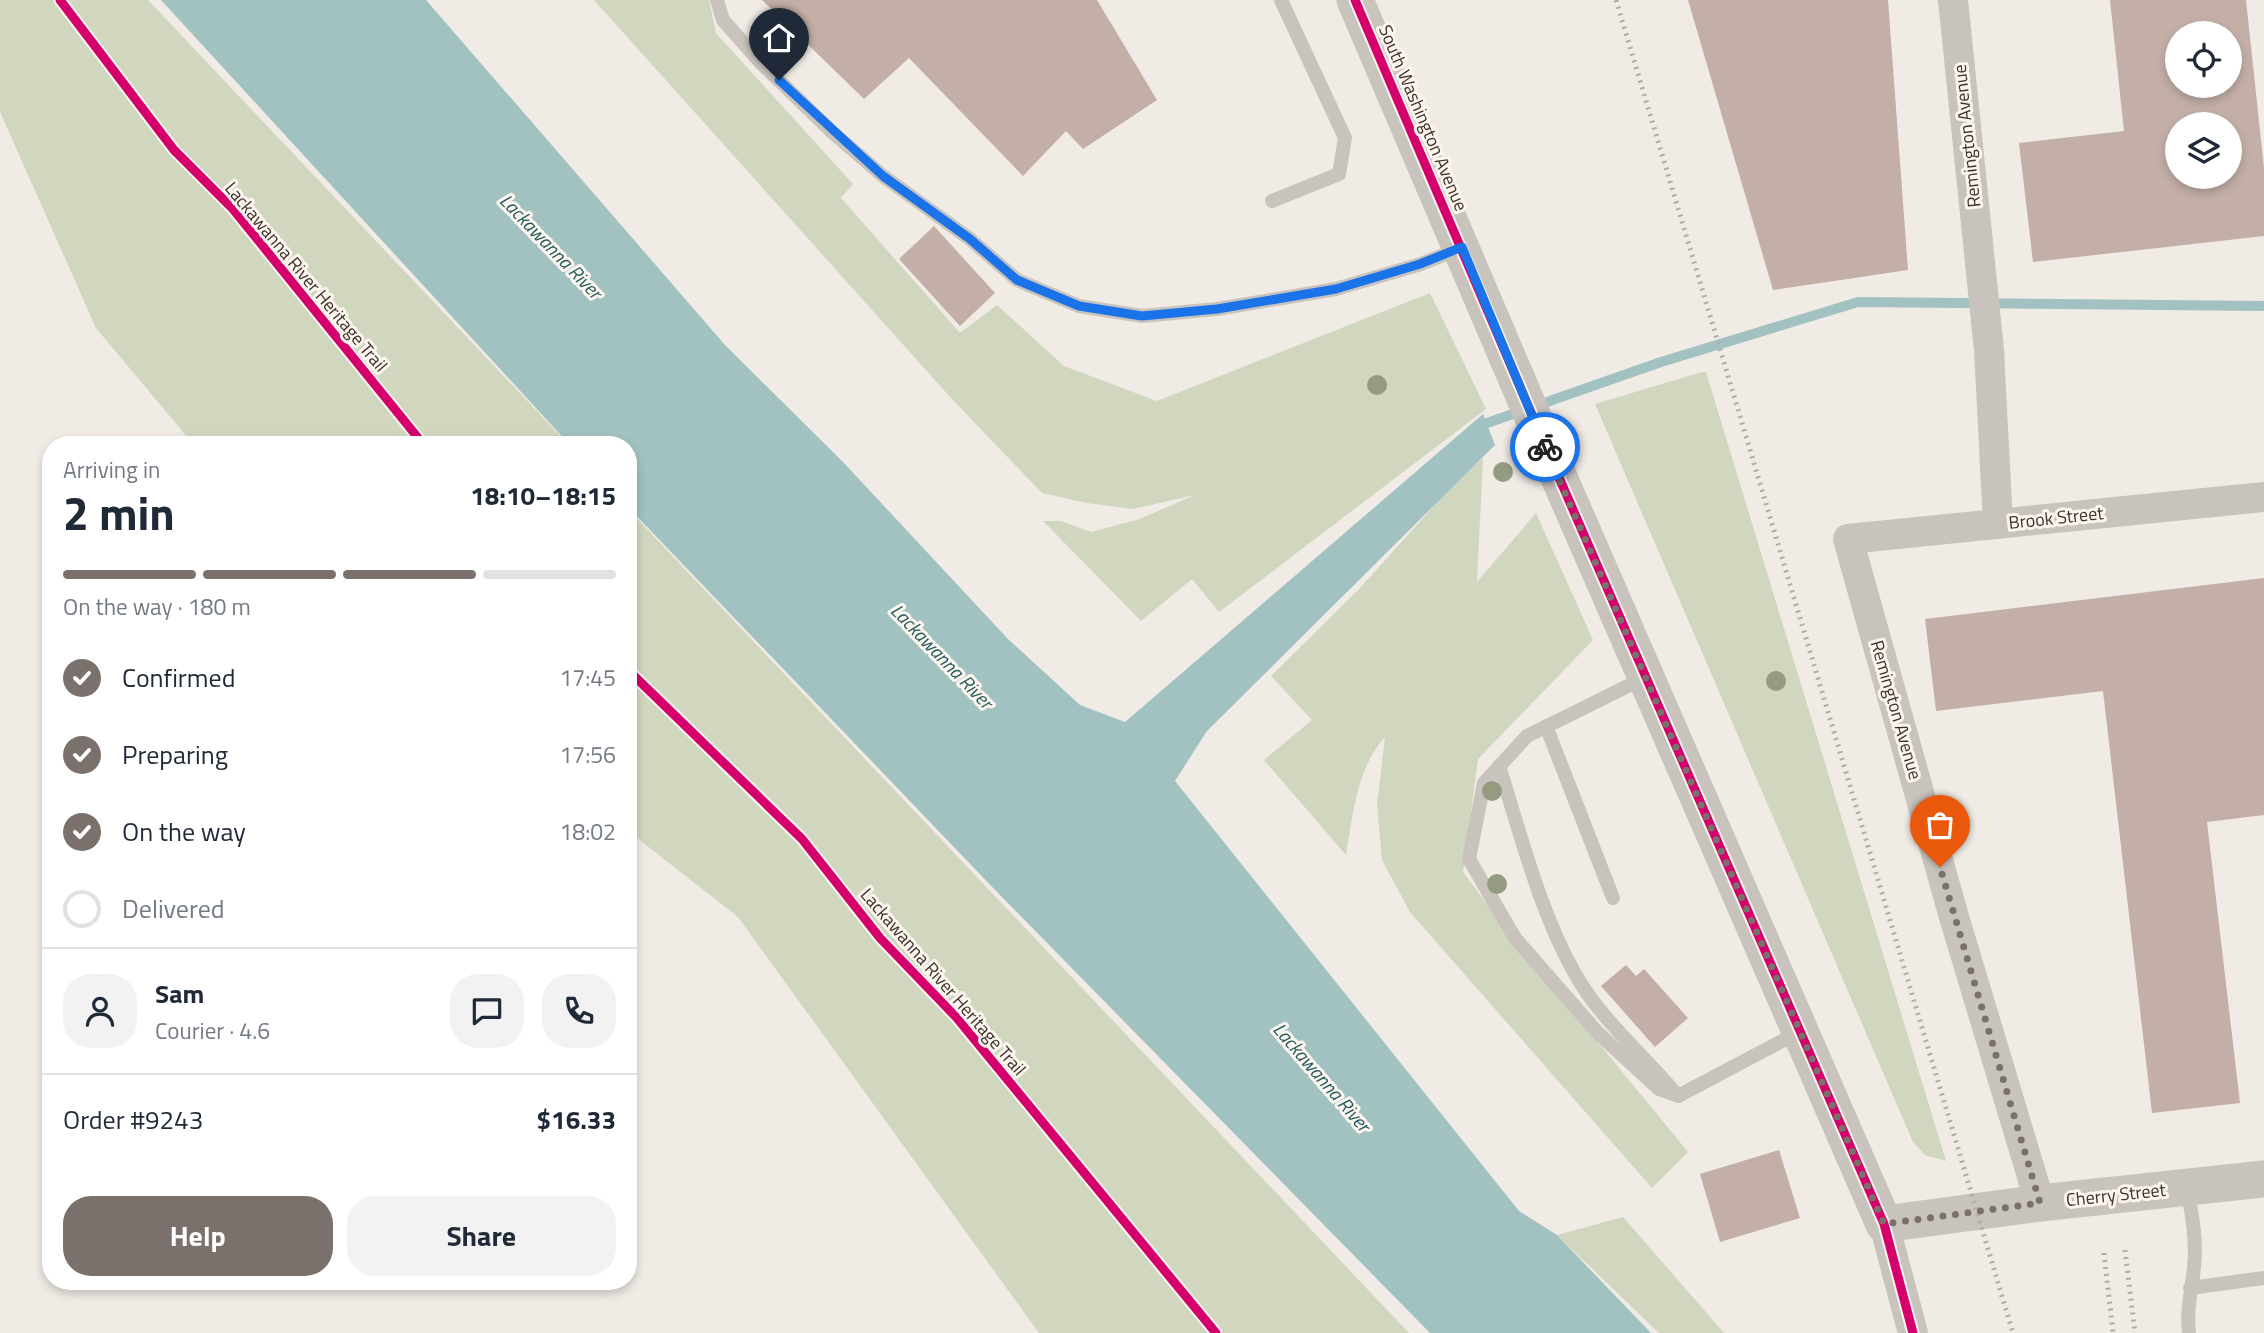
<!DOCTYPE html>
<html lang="en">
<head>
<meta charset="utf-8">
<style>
	:root { --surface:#fff; --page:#f2f2f3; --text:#1f2937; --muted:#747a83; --line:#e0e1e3; --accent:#7a716c }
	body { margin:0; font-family:"Titillium Web",sans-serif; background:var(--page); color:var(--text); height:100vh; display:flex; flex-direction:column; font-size:26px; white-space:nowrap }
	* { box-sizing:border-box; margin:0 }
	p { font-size:23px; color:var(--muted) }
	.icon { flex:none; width:38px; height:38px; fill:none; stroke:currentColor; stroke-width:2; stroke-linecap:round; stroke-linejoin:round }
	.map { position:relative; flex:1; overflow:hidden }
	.panel { position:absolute; left:42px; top:436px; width:595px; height:854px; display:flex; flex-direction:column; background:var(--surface); border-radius:28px; box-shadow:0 4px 10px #0003 }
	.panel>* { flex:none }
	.fabs { position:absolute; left:2165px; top:21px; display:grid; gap:14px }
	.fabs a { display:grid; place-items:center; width:77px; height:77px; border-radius:50%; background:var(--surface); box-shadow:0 4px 10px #0003; font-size:35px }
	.pin { position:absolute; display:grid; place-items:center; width:60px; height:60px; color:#fff; margin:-72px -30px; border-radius:50% 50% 50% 0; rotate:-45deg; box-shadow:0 0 7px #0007 }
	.pin .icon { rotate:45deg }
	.courier { position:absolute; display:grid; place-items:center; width:70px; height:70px; margin:-35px; border:5px solid #1a73e8; border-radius:50%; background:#fff; color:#222; box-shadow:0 2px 9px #0007 }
	.headline em { font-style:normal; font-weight:700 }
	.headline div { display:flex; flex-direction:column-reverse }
	.headline { display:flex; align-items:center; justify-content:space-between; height:119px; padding:0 21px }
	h1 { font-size:46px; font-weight:700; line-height:52px }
	.bar { display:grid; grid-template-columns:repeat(4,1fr); gap:10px 7px; align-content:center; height:84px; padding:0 21px }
	.bar i { height:9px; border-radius:5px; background:var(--line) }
	.bar .active { background:var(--accent) }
	.bar p { grid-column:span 4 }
	.line { display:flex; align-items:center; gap:18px; padding:0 21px; border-top:2px solid var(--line) }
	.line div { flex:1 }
	.round { display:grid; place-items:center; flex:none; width:74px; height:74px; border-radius:28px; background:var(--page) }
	ol { padding:0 21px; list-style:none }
	li { display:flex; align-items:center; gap:21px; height:77px }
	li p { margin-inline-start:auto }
	li .icon { padding:7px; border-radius:50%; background:var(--accent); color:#fff; stroke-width:4 }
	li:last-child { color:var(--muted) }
	li i { width:38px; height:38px; border:4px solid var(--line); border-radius:50% }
	.primary-button { display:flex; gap:14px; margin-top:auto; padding:14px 21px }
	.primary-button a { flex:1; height:80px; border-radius:28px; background:var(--accent); color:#fff; font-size:28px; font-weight:700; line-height:80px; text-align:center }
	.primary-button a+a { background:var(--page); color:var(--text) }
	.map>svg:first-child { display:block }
	.green { fill:#d1d6bf }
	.water { fill:#a1c2c1 }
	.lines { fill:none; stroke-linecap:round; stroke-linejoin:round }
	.stream { stroke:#a1c2c1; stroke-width:10 }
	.building { fill:#c3afa7; fill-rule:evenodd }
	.service { stroke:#c9c3be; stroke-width:14 }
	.minor { stroke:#c9c3be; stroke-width:30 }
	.tertiary { stroke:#c9c3be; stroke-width:37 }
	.rail { stroke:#b1aca8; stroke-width:5; stroke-dasharray:2 5; stroke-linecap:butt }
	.cycleway-casing { stroke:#fbf5ee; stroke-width:13 }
	.cycleway { stroke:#d6006c; stroke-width:9 }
	.tree { fill:#959b80 }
	.done { stroke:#7a716c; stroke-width:7; stroke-dasharray:0 12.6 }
	.route { stroke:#1a73e8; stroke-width:9 }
	.labels { text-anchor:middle; stroke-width:6; stroke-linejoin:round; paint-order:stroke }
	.street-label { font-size:18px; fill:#3b302b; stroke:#fbf5ee }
	.water-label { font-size:19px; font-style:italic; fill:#1f5a5e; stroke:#fbf5ee }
</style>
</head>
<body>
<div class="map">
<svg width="2264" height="1333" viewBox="0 0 2264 1333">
	<rect width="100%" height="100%" fill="#f0ebe5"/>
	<!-- green -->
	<path class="green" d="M0,0H148L568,444H193L96,328L0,112Z
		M594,0H709L716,33L853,184L841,198L960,333L997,305L1064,366L1157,401L1430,293L1486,409L1219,612L1192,579L1141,621L1043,521H1061L1091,532L1137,520L1195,495L1133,509L1087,503L1042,493L951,398Z
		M1702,372H1706L1946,1161L1925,1155L1913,1142L1595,404Z
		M1483,458L1477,582L1536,513L1593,640L1478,759L1463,872L1519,946L1688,1152L1652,1188L1410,912L1382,860L1377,805L1385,737C1356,769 1353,815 1346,855L1264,760L1312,720L1271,676L1360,588L1452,486Z
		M628,509L1409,1333H1039L738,917L628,831Z
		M1623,1217L1724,1333H1659L1557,1235Z"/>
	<!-- water -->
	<path class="water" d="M161,0H426L725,345L843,462L1008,639L1080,705L1125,722L1483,414L1495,445L1207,731L1175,781L1519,1211L1557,1235L1651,1333H1430L998,893L628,507V444H569Z"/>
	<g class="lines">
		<!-- stream -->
		<path class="stream" d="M1477,432L1487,423L1661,362L1858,302L2264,306"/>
	</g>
	<!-- building -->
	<path class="building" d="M762,0H1097L1157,100L1083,149L1066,131L1023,176L909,58L864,99Z
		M1688,0H1888L1908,270L1773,290Z
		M2110,0H2246L2264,168V236L2033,262L2019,143L2124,131ZM2177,33H2230V86H2177ZM2177,124H2230V177H2177Z
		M934,226L995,293L960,326L899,259Z
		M2264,578V815L2207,822L2240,1103L2152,1113L2103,691L1936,711L1925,619Z
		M1626,965L1636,976L1644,969L1688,1018L1655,1047L1601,986Z
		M1779,1150L1800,1218L1720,1242L1700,1174Z"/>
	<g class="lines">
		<!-- service -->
		<path class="service" d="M717,0L723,20L761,63L832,132L883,176L970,239L1017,280L1079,306L1142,316L1217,309L1336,289L1421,264L1461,248
			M1272,201L1339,174L1345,138L1281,0
			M1646,677L1527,736L1484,783L1469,859L1515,938L1598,1033L1659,1089L1678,1096L1799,1032
			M1546,726L1613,898
			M1499,766C1521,835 1539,909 1574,972C1599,1018 1644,1055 1677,1095
			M2187,1189C2192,1214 2197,1240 2194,1267C2192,1290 2186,1309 2189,1333
			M2190,1288L2264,1278"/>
		<!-- minor -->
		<path class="minor" d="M1953,0L1989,350L1998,524
			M2040,1203L1954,917L1848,539L2264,497
			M1884,1224L1913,1333"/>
		<!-- tertiary -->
		<path class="tertiary" d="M1355,0L1544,443L1884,1224L2040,1203L2264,1179"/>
		<!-- rail -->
		<path class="rail" d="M1616,0L2013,1333
			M2125,1250L2135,1333
			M2104,1253L2113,1333"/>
		<!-- cycleway casing -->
		<g class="cycleway-casing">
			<path id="cycleway" d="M60,0L174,150L232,208L423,444
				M1355,0L1544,443L1884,1224L1913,1333
				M628,670L802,839L880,938L956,1017L1216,1333"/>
		</g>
		<!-- cycleway -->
		<use href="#cycleway" class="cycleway"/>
	</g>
	<!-- trees -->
	<g class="tree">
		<circle cx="1377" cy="385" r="10"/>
		<circle cx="1503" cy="472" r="10"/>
		<circle cx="1776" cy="681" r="10"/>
		<circle cx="1492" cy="791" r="10"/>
		<circle cx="1497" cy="884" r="10"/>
	</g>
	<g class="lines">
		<!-- done -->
		<path class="done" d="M1545,447L1884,1224L2040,1203L1940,867"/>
		<!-- route -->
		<path class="route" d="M779,80L883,176L970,239L1017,280L1079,306L1142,316L1217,309L1336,289L1420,264L1462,247L1545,447"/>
	</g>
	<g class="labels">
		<!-- street labels -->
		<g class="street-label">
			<text transform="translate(1423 118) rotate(67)" y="6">South Washington Avenue</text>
			<text transform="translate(1967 136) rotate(-96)" y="6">Remington Avenue</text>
			<text transform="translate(306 277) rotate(50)" y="6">Lackawanna River Heritage Trail</text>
			<text transform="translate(2056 518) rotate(-6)" y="6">Brook Street</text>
			<text transform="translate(1896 710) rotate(74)" y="6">Remington Avenue</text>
			<text transform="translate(943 982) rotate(49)" y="6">Lackawanna River Heritage Trail</text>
			<text transform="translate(2116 1195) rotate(-6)" y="6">Cherry Street</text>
		</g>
		<!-- water labels -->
		<g class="water-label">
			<text transform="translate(551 246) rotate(46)" y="7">Lackawanna River</text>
			<text transform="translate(942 656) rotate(46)" y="7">Lackawanna River</text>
			<text transform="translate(1322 1077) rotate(49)" y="7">Lackawanna River</text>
		</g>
	</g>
</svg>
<div class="fabs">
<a><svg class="icon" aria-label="locate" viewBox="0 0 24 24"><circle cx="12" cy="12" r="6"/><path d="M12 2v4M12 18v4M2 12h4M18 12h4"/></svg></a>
<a><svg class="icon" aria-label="layers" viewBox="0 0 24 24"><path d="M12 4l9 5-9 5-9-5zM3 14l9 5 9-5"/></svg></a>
</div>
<div class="pin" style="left:1940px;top:867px;background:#ea580c"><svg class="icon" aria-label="bag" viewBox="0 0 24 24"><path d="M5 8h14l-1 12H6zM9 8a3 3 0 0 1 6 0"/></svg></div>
<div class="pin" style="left:779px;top:80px;background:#1f2937"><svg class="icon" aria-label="home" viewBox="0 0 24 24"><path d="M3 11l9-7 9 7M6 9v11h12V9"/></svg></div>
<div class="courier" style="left:1545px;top:447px"><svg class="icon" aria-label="bike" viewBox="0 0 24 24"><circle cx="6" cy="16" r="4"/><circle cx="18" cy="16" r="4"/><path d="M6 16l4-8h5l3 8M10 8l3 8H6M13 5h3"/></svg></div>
<section class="panel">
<div class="headline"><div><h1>2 min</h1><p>Arriving in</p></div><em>18:10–18:15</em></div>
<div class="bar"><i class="active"></i><i class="active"></i><i class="active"></i><i></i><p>On the way · 180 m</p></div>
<ol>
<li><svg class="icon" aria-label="check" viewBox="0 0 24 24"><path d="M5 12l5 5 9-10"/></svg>Confirmed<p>17:45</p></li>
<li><svg class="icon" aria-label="check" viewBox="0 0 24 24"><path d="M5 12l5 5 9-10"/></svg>Preparing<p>17:56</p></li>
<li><svg class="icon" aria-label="check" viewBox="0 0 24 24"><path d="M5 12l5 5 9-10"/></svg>On the way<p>18:02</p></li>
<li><i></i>Delivered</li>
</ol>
<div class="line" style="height:126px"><a class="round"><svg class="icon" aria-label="person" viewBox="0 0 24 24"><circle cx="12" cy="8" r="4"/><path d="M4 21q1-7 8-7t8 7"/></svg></a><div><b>Sam</b><p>Courier · 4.6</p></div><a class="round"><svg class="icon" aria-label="chat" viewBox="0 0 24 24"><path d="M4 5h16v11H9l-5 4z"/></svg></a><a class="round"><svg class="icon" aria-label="phone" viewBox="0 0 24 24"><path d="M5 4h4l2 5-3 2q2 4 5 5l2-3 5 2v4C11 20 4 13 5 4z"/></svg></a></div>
<div class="line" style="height:91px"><div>Order #9243</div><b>$16.33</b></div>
<div class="primary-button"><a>Help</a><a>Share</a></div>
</section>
</div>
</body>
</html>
